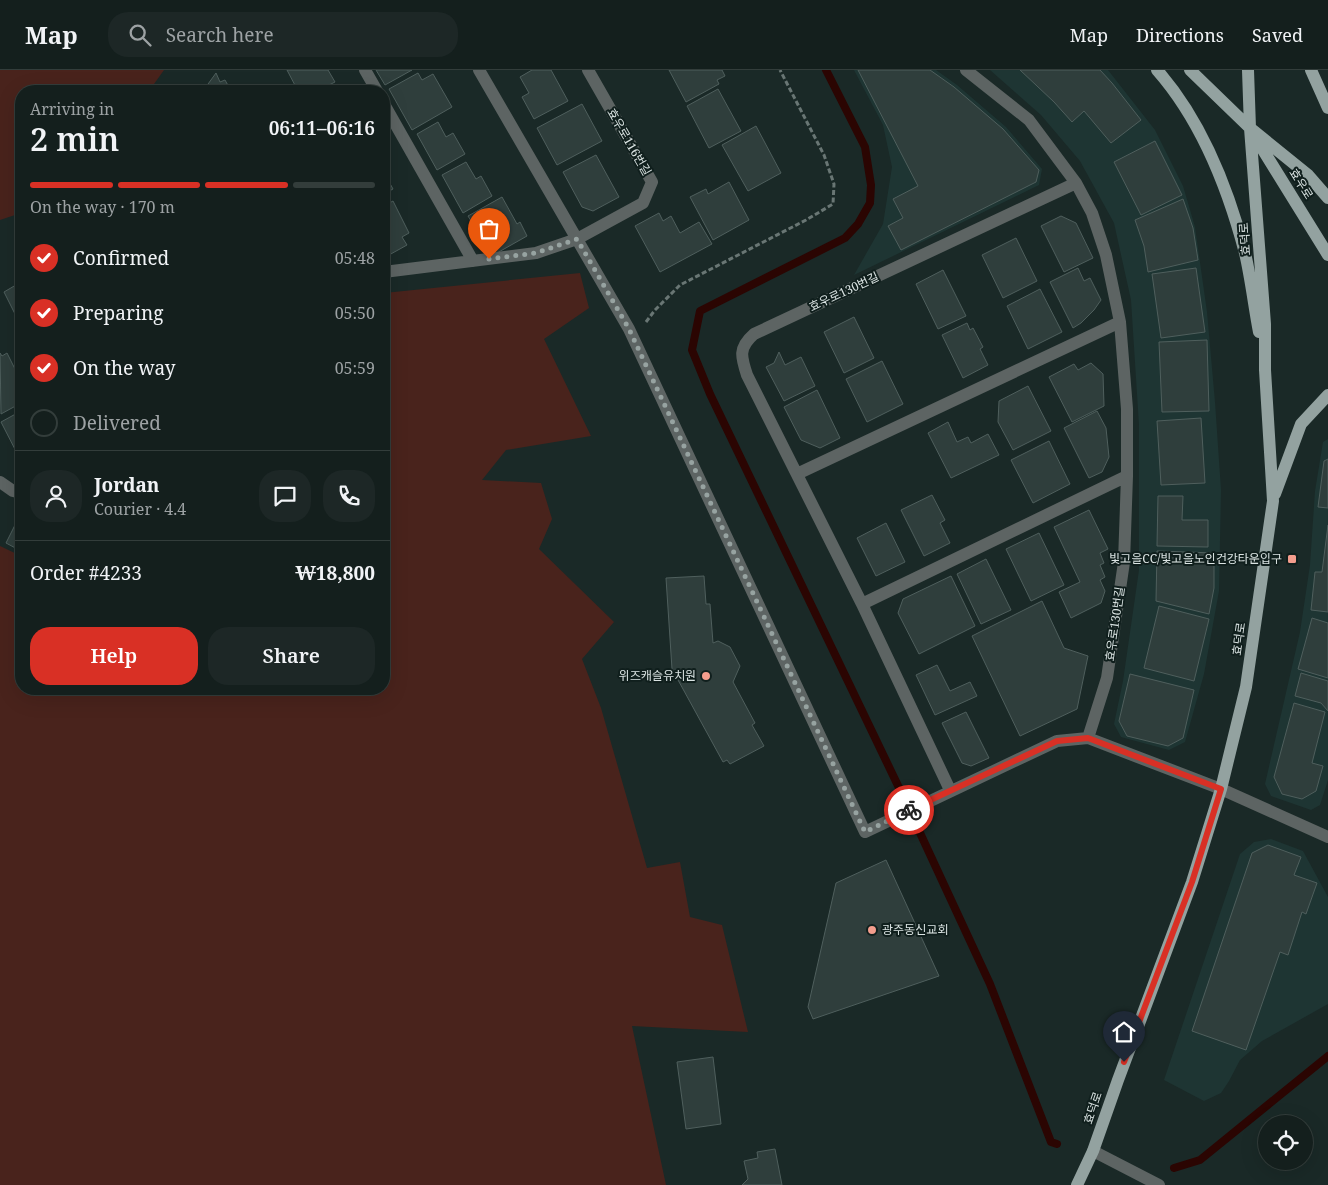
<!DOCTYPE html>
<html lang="en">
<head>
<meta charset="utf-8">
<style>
	:root { --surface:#141f1d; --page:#1d2726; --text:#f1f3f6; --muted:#9da2a4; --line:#333d3b; --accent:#d93025 }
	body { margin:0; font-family:"Noto Serif","Noto Sans KR",serif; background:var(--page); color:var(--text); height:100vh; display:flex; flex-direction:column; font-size:19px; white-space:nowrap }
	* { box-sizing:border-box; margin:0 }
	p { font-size:16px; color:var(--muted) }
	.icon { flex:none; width:28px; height:28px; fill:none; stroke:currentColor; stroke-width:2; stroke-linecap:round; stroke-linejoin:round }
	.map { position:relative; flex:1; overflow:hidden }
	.drawer { position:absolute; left:15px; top:15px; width:375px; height:610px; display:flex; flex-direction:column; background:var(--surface); border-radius:20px; box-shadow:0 5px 20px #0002,0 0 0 1px var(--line) }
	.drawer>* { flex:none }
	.controls { position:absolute; left:1258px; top:1045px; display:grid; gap:10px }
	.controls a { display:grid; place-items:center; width:55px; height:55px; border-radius:50%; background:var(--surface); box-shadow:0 5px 20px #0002,0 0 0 1px var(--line); font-size:25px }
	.pin { position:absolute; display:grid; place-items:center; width:42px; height:42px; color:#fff; margin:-51px -21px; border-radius:50% 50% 50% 0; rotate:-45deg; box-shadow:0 0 5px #0007 }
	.pin .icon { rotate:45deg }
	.courier { position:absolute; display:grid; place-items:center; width:50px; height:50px; margin:-25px; border:4px solid #d93025; border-radius:50%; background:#fff; color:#222; box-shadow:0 1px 6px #0007 }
	.overview em { font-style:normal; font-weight:600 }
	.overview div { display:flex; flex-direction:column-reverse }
	.overview { display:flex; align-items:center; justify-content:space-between; height:85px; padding:0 15px }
	h1 { font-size:32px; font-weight:600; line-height:38px }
	.bar { display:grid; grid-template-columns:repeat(4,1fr); gap:8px 5px; align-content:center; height:60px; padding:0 15px }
	.bar i { height:6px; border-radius:4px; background:var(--line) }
	.bar .selected { background:var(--accent) }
	.bar p { grid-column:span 4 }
	.line { display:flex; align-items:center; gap:12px; padding:0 15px; border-top:1px solid var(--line) }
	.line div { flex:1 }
	.round { display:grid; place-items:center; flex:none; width:52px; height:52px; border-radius:20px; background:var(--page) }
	ol { padding:0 15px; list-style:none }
	li { display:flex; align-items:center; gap:15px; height:55px }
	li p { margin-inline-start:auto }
	li .icon { padding:5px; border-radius:50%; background:var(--accent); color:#fff; stroke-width:4 }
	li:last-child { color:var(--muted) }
	li i { width:28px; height:28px; border:2px solid var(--line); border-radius:50% }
	.button { display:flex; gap:10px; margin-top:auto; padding:10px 15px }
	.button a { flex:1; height:58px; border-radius:20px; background:var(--accent); color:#fff; font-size:20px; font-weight:600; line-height:58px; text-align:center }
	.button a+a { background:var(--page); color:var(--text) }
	header { display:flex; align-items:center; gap:30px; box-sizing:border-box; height:70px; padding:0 25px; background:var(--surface); border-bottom:1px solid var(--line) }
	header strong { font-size:24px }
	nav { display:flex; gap:28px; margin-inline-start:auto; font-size:18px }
	.search { width:350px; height:45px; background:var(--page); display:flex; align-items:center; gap:12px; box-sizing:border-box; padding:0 18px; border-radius:20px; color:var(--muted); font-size:19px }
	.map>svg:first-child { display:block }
	.built { fill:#1e3533 }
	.green { fill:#49231c }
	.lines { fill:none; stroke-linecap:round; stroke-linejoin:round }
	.stream { stroke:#2b0502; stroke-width:8 }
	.building { fill:#2f3e3c; stroke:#4f5f5d }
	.path { stroke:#697674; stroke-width:3; stroke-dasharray:5 2.5; stroke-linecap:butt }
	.minor { stroke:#5d6463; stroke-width:12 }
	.major { stroke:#93a2a0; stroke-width:12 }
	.done { stroke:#97a3a1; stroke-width:5; stroke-dasharray:0 9 }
	.route { stroke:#d93025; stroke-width:6 }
	.poi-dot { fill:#f49d8d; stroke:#101f1d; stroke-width:2 }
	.labels { text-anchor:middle; stroke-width:4; stroke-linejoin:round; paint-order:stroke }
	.street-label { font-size:12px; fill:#dbe4e3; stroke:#101f1d }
	.poi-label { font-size:12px; fill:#dbe4e3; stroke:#101f1d; text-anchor:end }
</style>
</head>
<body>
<header>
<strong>Map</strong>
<div class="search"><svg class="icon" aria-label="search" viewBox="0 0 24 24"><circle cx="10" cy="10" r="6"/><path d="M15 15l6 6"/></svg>Search here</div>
<nav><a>Map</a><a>Directions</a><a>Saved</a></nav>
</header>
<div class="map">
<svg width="1328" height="1115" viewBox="0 0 1328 1115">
	<rect width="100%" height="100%" fill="#1a2927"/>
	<!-- built -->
	<path class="built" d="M854,0H936L957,15L1006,57L1042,99L1039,115L854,205L883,154L892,97L883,55Z
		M990,0H1108L1155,60L1183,116L1195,157L1207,242L1215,332L1221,420L1219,521L1204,604L1185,672L1169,680L1121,667L1114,654L1123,611L1139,500V355L1131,230L1114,153L1080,91L1041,45Z
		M1328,369V710L1320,735L1311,740L1271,726L1265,714L1300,562L1310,495L1315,421L1323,372Z
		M1271,769L1303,781L1328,827V934L1262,971L1240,990L1229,1011L1221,1023L1204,1031L1164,1010L1240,784L1254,772Z"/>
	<!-- green -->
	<path class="green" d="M0,0H164L149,21H83L79,20L77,21H21V143L0,150Z
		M580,203L589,238L544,269L591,366L506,380L482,410L541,413L552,449L539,479L614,552L582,589L601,638L647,798L680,792L690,847L722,855L748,962L632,956L666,1115H0V476L21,486V619H384V223Z"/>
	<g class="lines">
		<!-- stream -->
		<path class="stream" d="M826,0L865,77L871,115L870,133L858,154L845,168L700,241L692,280L710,324L902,724L990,914L1051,1072L1057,1074
			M1174,1098L1200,1090L1328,986"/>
	</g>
	<!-- building -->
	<path class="building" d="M287,0H328L335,12L317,21H298Z
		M376,0H412L385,15Z
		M532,0H551L568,31L534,49L522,27L529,23L520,7Z
		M669,0H722L725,6L717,10L719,14L686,32Z
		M858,0H930L954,17L1003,59L1039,100L1036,112L901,180L888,156L903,148L893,129L918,116Z
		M1020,0H1100L1112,13L1141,50L1111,73L1084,41L1072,52L1054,32Z
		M216,3L220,12L225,10L230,19L233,18L235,21H203Z
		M418,3L422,10L433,4L452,37L412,60L389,19Z
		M718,19L741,61L709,78L687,36Z
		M582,34L602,71L557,95L537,58Z
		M438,52L446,67L453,63L465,84L437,100L417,64Z
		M756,56L781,103L748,121L722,75Z
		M1155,71L1182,125L1141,145L1114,92Z
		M596,85L619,127L593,141L582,137L563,102Z
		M466,92L476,109L481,106L492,126L463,143L442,105Z
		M388,110L393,119L384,124V113Z
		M729,112L749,150L713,170L690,127L706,119L708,124Z
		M502,127L517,154L520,152L527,166L497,183L485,174L468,146Z
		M1183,129L1193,158L1198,190L1148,202L1144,176L1135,150Z
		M393,131L409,163L402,167L407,175L389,185L384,176V136Z
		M659,143L663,151L671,146L680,163L699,152L712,174L660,202L635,156Z
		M1061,146L1076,153L1093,188L1064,202L1041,156Z
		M1016,168L1037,211L1003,228L982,185Z
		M1078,198L1084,211L1090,208L1101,230L1094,240L1081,253L1073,258L1050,212Z
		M1196,198L1205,262L1161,268L1152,204Z
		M943,200L966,246L938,259L916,214Z
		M21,212V256L4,222Z
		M1040,219L1062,262L1028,279L1007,236Z
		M854,247L874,288L844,303L824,262Z
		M967,253L970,260L973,258L983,277L980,279L988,295L963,308L942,265Z
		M1207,270L1209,341L1162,342L1159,272Z
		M779,282L785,295L801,287L815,316L784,331L766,297L774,293Z
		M0,283L2,286L7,283L21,311V333L1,344Z
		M882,291L903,334L867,352L846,309Z
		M1091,293L1103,304L1104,336L1072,352L1049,307L1074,294L1078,300Z
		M1028,316L1051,361L1013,380L998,352L999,331Z
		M817,320L840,368L820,378L801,370L784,337Z
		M21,341V391L1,352Z
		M1097,341L1106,358L1109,387L1102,402L1089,408L1064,358Z
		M1201,348L1205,413L1161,415L1157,351Z
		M948,352L957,372L968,367L971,373L988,364L999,385L951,408L928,363Z
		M1049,371L1070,414L1033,433L1011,390Z
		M1328,389V438L1318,437L1324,391Z
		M932,425L945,450L940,453L950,473L924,486L901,440Z
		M1158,426H1183L1182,450H1208V477L1157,476Z
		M1089,440L1108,479L1100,483L1104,493L1100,495L1105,507L1100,510L1105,521L1101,533L1071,548L1059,522L1080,512L1054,457Z
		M20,445H21V481L6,473Z
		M886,453L905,492L876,506L857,468Z
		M1328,455V542L1311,540L1315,502H1322Z
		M1039,463L1064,515L1031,531L1006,479Z
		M1157,481L1214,483V518L1209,544L1156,531Z
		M986,489L1011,540L981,554L957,504Z
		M704,506L706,534H710L713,573L718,571L730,577L740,596L733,612L755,653L752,655L764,676L730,694L727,690L723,692L672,599L666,508Z
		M951,506L975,556L919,584L898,543L903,529Z
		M1042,531L1064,578L1088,586L1077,639L1020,666L972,566Z
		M1159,536L1209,549L1194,611L1144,598Z
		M1312,548L1328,553V608L1298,599Z
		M937,595L950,621L970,612L977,626L935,645L916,605Z
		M1301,603L1328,611V641L1321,633L1295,626Z
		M1130,604L1194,620L1183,668L1168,676L1127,666L1119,651Z
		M1294,633L1325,642L1312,693L1323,696L1316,721L1302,729L1282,724L1274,707Z
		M966,642L989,688L971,696L962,693L942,653Z
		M1268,775L1301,787L1294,805L1317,813L1306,844L1302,842L1288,885L1280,882L1246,980L1192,961L1252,783Z
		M886,790L939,906L813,949L808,937L836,813Z
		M713,987L721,1054L686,1059L677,992Z
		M775,1079L782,1115H742L748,1109L744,1091L758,1088L757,1082Z"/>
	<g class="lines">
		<!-- path -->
		<path class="path" d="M646,252L655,240L680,215L806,150L833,134L834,114L824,85L780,0"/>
		<!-- minor -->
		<path class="minor" d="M365,0L377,21
			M479,0L629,259L865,762L1057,671L1088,668L1221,719L1328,767
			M966,0L1029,50L1076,113L1092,143L1106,185L1120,252L1127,339V406L1124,492L1107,608L1088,668
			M384,34L473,191
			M384,202L536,183L577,169L643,133L652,112L588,0
			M797,404L1120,252
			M0,412L13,421L21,423
			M862,534L1127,406
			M950,720L862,534L747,305C741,287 738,278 754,264L1076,113
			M1093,1081L1159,1115"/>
		<!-- major -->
		<path class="major" d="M1157,0C1202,51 1228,118 1245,183C1251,209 1254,236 1259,262
			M1190,0L1250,58L1308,105L1328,128
			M1311,0L1328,38
			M1255,67L1328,185
			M1275,424L1301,354L1328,325
			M1077,1115L1093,1081L1118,1010L1192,812L1221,719L1246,617L1273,431L1265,300V254L1250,58L1248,0"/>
	</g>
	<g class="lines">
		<!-- done -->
		<path class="done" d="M489,189L536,183L577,169L629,259L865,762L909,740"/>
		<!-- route -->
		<path class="route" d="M909,740L1057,671L1088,668L1221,719L1192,812L1124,992"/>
	</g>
	<!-- markers -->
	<g class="poi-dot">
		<rect x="1287" y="484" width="10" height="10" rx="2.5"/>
		<circle cx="706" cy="606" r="5"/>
		<circle cx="872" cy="860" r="5"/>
	</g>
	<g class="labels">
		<!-- street labels -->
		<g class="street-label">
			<text transform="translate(629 72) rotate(60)" y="4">효우로116번길</text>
			<text transform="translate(1301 114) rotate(58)" y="4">효우로</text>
			<text transform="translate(1245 169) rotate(-94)" y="4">효덕로</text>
			<text transform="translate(844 222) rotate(-25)" y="4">효우로130번길</text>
			<text transform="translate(1115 554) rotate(-82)" y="4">효우로130번길</text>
			<text transform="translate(1239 569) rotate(-82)" y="4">효덕로</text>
			<text transform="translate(1093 1038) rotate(-71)" y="4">효덕로</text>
		</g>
		<!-- poi labels -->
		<g class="poi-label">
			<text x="1282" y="493">빛고을CC/빛고을노인건강타운입구</text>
			<text x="696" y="610">위즈캐슬유치원</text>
			<text x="882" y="864" text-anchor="start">광주동신교회</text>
		</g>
	</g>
</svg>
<div class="controls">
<a><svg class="icon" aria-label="locate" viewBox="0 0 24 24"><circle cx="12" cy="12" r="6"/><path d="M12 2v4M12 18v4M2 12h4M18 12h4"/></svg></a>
</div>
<div class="pin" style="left:489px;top:189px;background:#ea580c"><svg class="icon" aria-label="bag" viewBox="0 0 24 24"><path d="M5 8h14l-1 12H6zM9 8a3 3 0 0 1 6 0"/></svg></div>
<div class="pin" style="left:1124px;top:992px;background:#1f2937"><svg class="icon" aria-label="home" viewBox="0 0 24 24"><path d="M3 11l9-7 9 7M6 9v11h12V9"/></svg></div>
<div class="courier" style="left:909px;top:740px"><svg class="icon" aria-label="bike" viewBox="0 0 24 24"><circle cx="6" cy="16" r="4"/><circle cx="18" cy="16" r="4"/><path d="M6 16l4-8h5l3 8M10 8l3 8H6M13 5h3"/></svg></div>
<section class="drawer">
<div class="overview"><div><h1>2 min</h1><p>Arriving in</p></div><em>06:11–06:16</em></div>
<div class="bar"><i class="selected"></i><i class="selected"></i><i class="selected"></i><i></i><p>On the way · 170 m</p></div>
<ol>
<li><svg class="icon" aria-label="check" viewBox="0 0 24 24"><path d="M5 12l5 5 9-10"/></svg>Confirmed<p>05:48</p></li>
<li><svg class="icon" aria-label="check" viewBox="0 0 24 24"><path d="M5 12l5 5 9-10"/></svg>Preparing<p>05:50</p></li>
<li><svg class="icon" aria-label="check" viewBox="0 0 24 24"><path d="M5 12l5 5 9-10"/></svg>On the way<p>05:59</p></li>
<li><i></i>Delivered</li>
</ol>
<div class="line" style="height:90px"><a class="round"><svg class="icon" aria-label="person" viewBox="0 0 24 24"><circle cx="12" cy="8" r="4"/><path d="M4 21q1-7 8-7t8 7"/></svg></a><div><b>Jordan</b><p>Courier · 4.4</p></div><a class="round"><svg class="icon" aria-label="chat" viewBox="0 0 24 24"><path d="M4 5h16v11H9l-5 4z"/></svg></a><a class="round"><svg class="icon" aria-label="phone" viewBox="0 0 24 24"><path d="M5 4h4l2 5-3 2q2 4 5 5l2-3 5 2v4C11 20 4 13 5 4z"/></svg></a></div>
<div class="line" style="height:65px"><div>Order #4233</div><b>₩18,800</b></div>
<div class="button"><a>Help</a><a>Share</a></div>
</section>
</div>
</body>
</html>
